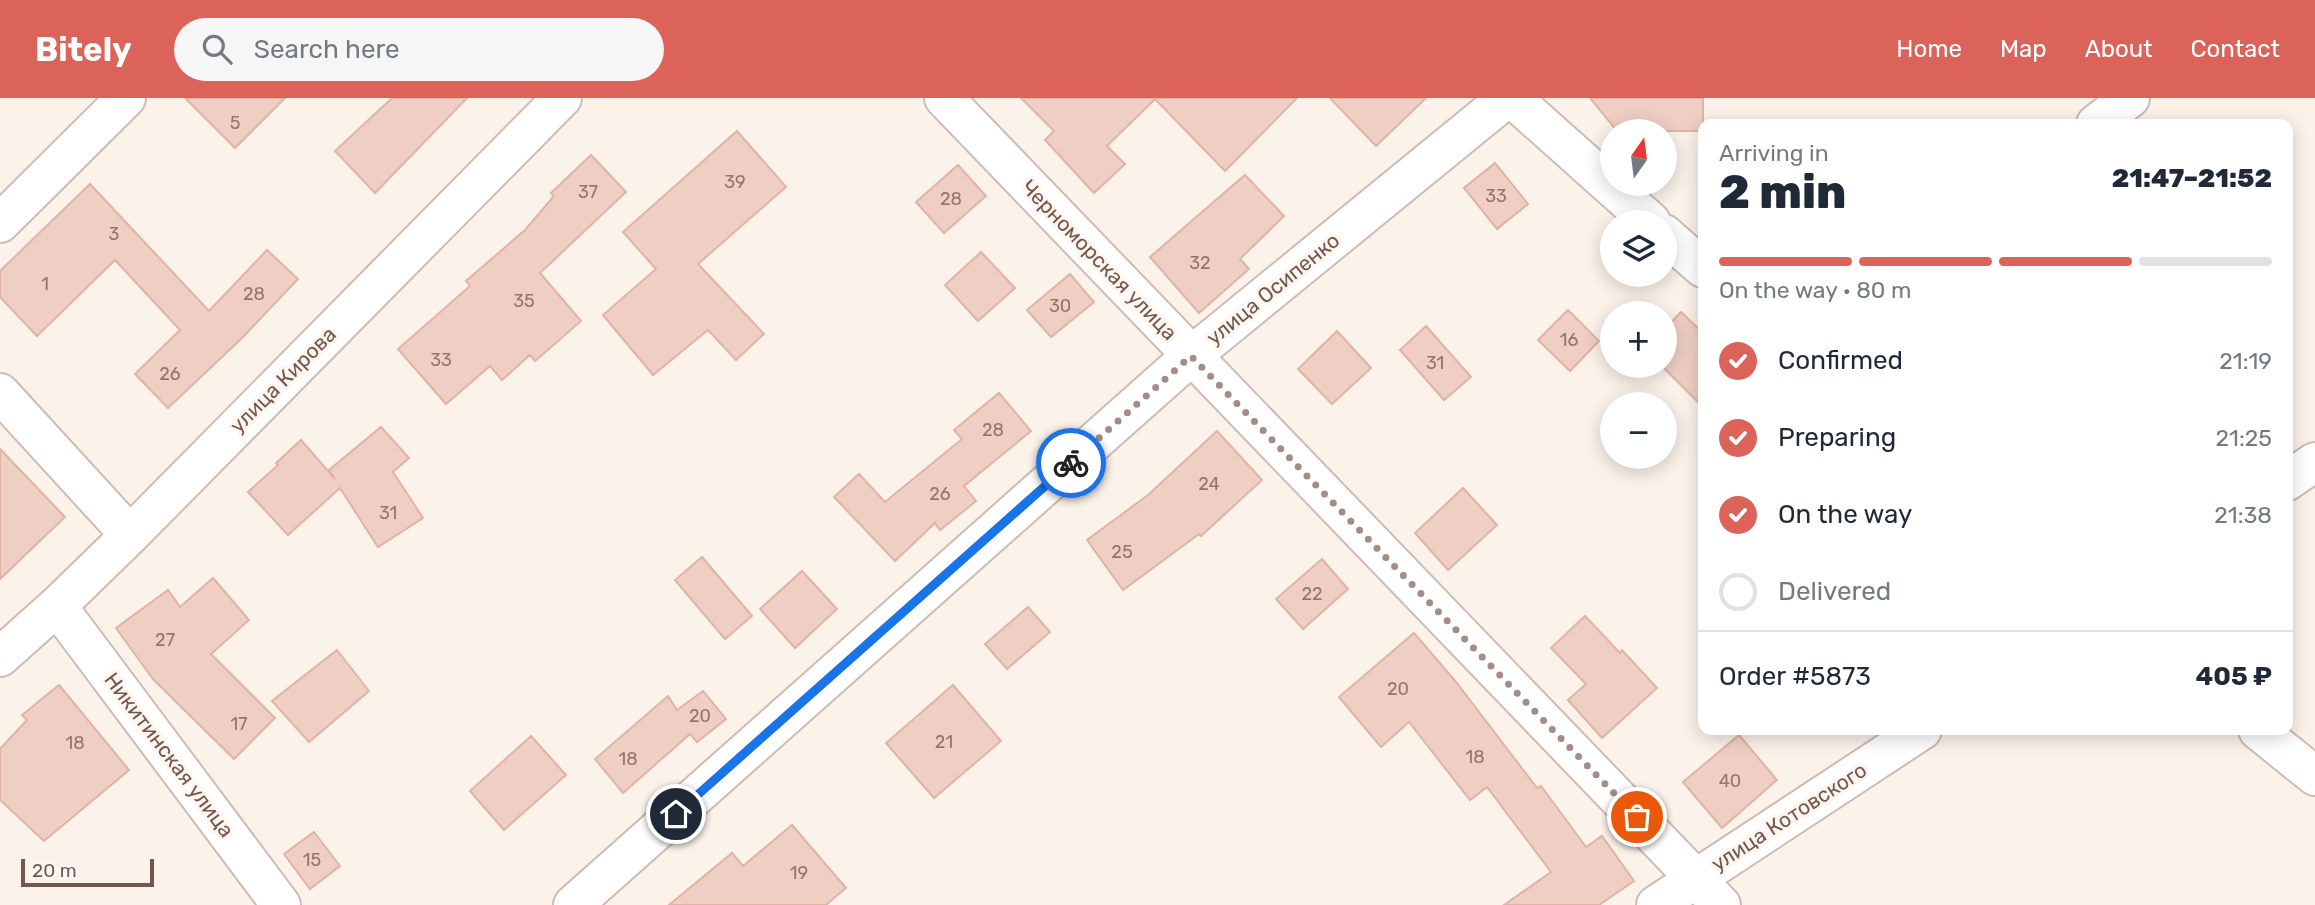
<!DOCTYPE html>
<html lang="en">
<head>
<meta charset="utf-8">
<style>
	:root { --surface:#fff; --page:#f6f6f7; --text:#1f2937; --muted:#747a83; --line:#e0e1e3; --accent:#dc6359 }
	body { margin:0; font-family:Rubik,sans-serif; background:var(--page); color:var(--text); height:100vh; display:flex; flex-direction:column; font-size:26px; white-space:nowrap }
	* { box-sizing:border-box; margin:0 }
	p { font-size:23px; color:var(--muted) }
	.icon { flex:none; width:38px; height:38px; fill:none; stroke:currentColor; stroke-width:2; stroke-linecap:round; stroke-linejoin:round }
	.map { position:relative; flex:1; overflow:hidden }
	.side { position:absolute; left:1698px; top:21px; width:595px; height:616px; display:flex; flex-direction:column; background:var(--surface); border-radius:14px; box-shadow:0 4px 18px #0003 }
	.side>* { flex:none }
	.needle { width:46px; rotate:14deg }
	.controls { position:absolute; left:1600px; top:21px; display:grid; gap:14px }
	.controls a { display:grid; place-items:center; width:77px; height:77px; border-radius:50%; background:var(--surface); box-shadow:0 4px 18px #0003; font-size:35px }
	.scale { position:absolute; left:21px; bottom:18px; width:133px; box-sizing:border-box; padding-left:7px; border:4px solid #75574f; border-top:0; font-size:19px; line-height:24px; white-space:nowrap; color:#75574f; -webkit-text-stroke:5px #fef7f1; paint-order:stroke }
	.pin { position:absolute; display:grid; place-items:center; width:60px; height:60px; color:#fff; margin:-30px; border:4px solid #fff; border-radius:50%; box-shadow:0 2px 7px #0007 }
	.courier { position:absolute; display:grid; place-items:center; width:70px; height:70px; margin:-35px; border:5px solid #1a73e8; border-radius:50%; background:#fff; color:#222; box-shadow:0 2px 9px #0007 }
	.head em { font-style:normal; font-weight:800 }
	.head div { display:flex; flex-direction:column-reverse }
	.head { display:flex; align-items:center; justify-content:space-between; height:119px; padding:0 21px }
	h1 { font-size:46px; font-weight:800; line-height:52px }
	.bar { display:grid; grid-template-columns:repeat(4,1fr); gap:10px 7px; align-content:center; height:84px; padding:0 21px }
	.bar i { height:9px; border-radius:5px; background:var(--line) }
	.bar .on { background:var(--accent) }
	.bar p { grid-column:span 4 }
	.line { display:flex; align-items:center; gap:18px; padding:0 21px; border-top:2px solid var(--line) }
	.line div { flex:1 }
	ol { padding:0 21px; list-style:none }
	li { display:flex; align-items:center; gap:21px; height:77px }
	li p { margin-inline-start:auto }
	li .icon { padding:7px; border-radius:50%; background:var(--accent); color:#fff; stroke-width:4 }
	li:last-child { color:var(--muted) }
	li i { width:38px; height:38px; border:4px solid var(--line); border-radius:50% }
	header { display:flex; align-items:center; gap:42px; box-sizing:border-box; height:98px; padding:0 35px; background:var(--accent); color:#fff }
	header strong { font-size:33px }
	nav { display:flex; gap:38px; margin-inline-start:auto; font-size:24px }
	.search { width:490px; height:63px; background:var(--page); display:flex; align-items:center; gap:18px; box-sizing:border-box; padding:0 24px; border-radius:38px; color:var(--muted); font-size:26px }
	.map>svg:first-child { display:block }
	.building { fill:#efcfc4; stroke:#e0b3a5; stroke-width:2 }
	.lines { fill:none; stroke-linecap:round; stroke-linejoin:round }
	.minor-casing { stroke:#cfbbb3; stroke-width:42 }
	.minor { stroke:#fff; stroke-width:38 }
	.done { stroke:#a48d85; stroke-width:7; stroke-dasharray:0 12.6 }
	.route { stroke:#1a73e8; stroke-width:9 }
	.labels { text-anchor:middle; stroke-width:7; stroke-linejoin:round; paint-order:stroke }
	.number-label { font-size:18px; fill:#94756c }
	.street-label { font-size:21px; fill:#75574f; stroke:#fef7f1 }
</style>
</head>
<body>
<header>
<strong>Bitely</strong>
<div class="search"><svg class="icon" aria-label="search" viewBox="0 0 24 24"><circle cx="10" cy="10" r="6"/><path d="M15 15l6 6"/></svg>Search here</div>
<nav><a>Home</a><a>Map</a><a>About</a><a>Contact</a></nav>
</header>
<div class="map">
<svg width="2315" height="807" viewBox="0 0 2315 807">
	<rect width="100%" height="100%" fill="#fbf2ea"/>
	<!-- building -->
	<path class="building" d="M185,0H285L235,50Z
		M392,0H467L375,95L335,53Z
		M1021,0H1297L1225,73L1155,1L1107,48L1125,66L1094,95L1045,42L1054,33Z
		M1330,0H1426L1376,48Z
		M1590,0H1703V33H1617Z
		M737,33L786,89L698,166L764,236L736,262L708,232L653,277L603,217L656,171L623,134Z
		M591,57L626,94L540,175L581,223L535,263L530,257L502,282L490,268L446,306L398,251L470,188L466,183L525,132L554,98L551,95Z
		M1495,65L1528,106L1497,131L1464,90Z
		M958,67L986,98L944,135L916,104Z
		M1245,77L1284,118L1240,161L1249,171L1199,215L1150,159Z
		M90,86L209,213L267,152L298,181L243,239L168,310L135,276L180,232L115,162L37,238L0,199V173Z
		M981,154L1015,190L978,223L945,187Z
		M1070,176L1094,204L1051,239L1027,212Z
		M1568,212L1599,243L1570,273L1538,242Z
		M1681,214L1703,235V309L1664,270V232Z
		M1426,228L1471,279L1444,302L1400,252Z
		M1337,233L1371,270L1332,306L1298,271Z
		M999,295L1031,333L964,388L976,403L940,432L935,425L895,463L834,399L859,376L885,404L962,341L954,332Z
		M381,329L409,360L393,374L423,420L378,449L340,390L288,437L248,394L278,367L276,365L301,342L335,381L329,372Z
		M1217,333L1262,382L1201,438L1199,436L1123,492L1087,442L1148,397Z
		M0,351L65,419L0,481Z
		M1463,390L1497,427L1448,472L1415,435Z
		M702,459L752,518L725,541L675,482Z
		M1322,461L1348,491L1303,531L1276,501Z
		M802,473L837,511L795,550L760,511Z
		M213,480L249,522L211,556L275,620L234,661L153,581L116,530L168,492L180,509Z
		M1028,509L1050,534L1007,571L985,546Z
		M1585,518L1620,555L1622,552L1657,590L1602,640L1568,602L1586,586L1551,550Z
		M1414,535L1456,584L1537,690L1541,688L1586,749L1602,738L1634,783L1599,807H1504L1551,774L1487,689L1470,702L1409,624L1381,649L1339,599Z
		M337,552L369,593L309,644L272,603Z
		M59,587L129,672L44,743L0,702V651L27,622L22,617Z
		M953,587L1001,643L934,700L886,645Z
		M703,593L726,621L697,644L690,636L623,695L595,661L668,598L677,612Z
		M1739,637L1777,682L1722,730L1683,684Z
		M531,638L566,677L504,732L470,693Z
		M792,727L846,790L826,807H669L732,755L743,768Z
		M314,734L340,768L310,791L284,756Z"/>
	<g class="lines">
		<!-- minor casing -->
		<g class="minor-casing">
			<path id="minor" d="M944,0L1721,807
				M1512,0L1651,124
				M2096,26L2130,0
				M0,125L126,0
				M1664,136L1703,170
				M0,295L130,437
				M2287,383L2315,364
				M57,508L281,807
				M0,559L57,508L130,437L562,0
				M2258,632L2315,678
				M573,807L1191,258L1507,0
				M1656,807L1922,632"/>
		</g>
		<!-- minor -->
		<use href="#minor" class="minor"/>
	</g>
	<g class="lines">
		<!-- done -->
		<path class="done" d="M1071,365L1191,258L1637,719"/>
		<!-- route -->
		<path class="route" d="M676,716L1071,365"/>
	</g>
	<g class="labels">
		<!-- number labels -->
		<g class="number-label">
			<text x="235" y="31">5</text>
			<text x="735" y="90">39</text>
			<text x="588" y="100">37</text>
			<text x="1496" y="104">33</text>
			<text x="951" y="107">28</text>
			<text x="114" y="142">3</text>
			<text x="1200" y="171">32</text>
			<text x="45" y="192">1</text>
			<text x="254" y="202">28</text>
			<text x="524" y="209">35</text>
			<text x="1060" y="214">30</text>
			<text x="1569" y="248">16</text>
			<text x="441" y="268">33</text>
			<text x="1435" y="271">31</text>
			<text x="170" y="282">26</text>
			<text x="993" y="338">28</text>
			<text x="1209" y="392">24</text>
			<text x="940" y="402">26</text>
			<text x="388" y="421">31</text>
			<text x="1122" y="460">25</text>
			<text x="1312" y="502">22</text>
			<text x="165" y="548">27</text>
			<text x="1398" y="597">20</text>
			<text x="700" y="624">20</text>
			<text x="239" y="632">17</text>
			<text x="944" y="650">21</text>
			<text x="75" y="651">18</text>
			<text x="1475" y="665">18</text>
			<text x="628" y="667">18</text>
			<text x="1730" y="689">40</text>
			<text x="312" y="768">15</text>
			<text x="799" y="781">19</text>
		</g>
		<!-- street labels -->
		<g class="street-label">
			<text transform="translate(1099 162) rotate(46)" y="7">Черноморская улица</text>
			<text transform="translate(1273 191) rotate(-39)" y="7">улица Осипенко</text>
			<text transform="translate(283 282) rotate(-45)" y="7">улица Кирова</text>
			<text transform="translate(169 657) rotate(53)" y="7">Никитинская улица</text>
			<text transform="translate(1789 719) rotate(-33)" y="7">улица Котовского</text>
		</g>
	</g>
</svg>
<div class="controls">
<a><svg class="needle" viewBox="-14 -14 28 28"><path d="M0-13l5 13h-10z" fill="#e53935"/><path d="M0 13l5-13h-10z" fill="#747a83"/></svg></a>
<a><svg class="icon" aria-label="layers" viewBox="0 0 24 24"><path d="M12 4l9 5-9 5-9-5zM3 14l9 5 9-5"/></svg></a>
<a>+</a>
<a>−</a>
</div>
<div class="scale">20 m</div>
<div class="pin" style="left:1637px;top:719px;background:#ea580c"><svg class="icon" aria-label="bag" viewBox="0 0 24 24"><path d="M5 8h14l-1 12H6zM9 8a3 3 0 0 1 6 0"/></svg></div>
<div class="pin" style="left:676px;top:716px;background:#1f2937"><svg class="icon" aria-label="home" viewBox="0 0 24 24"><path d="M3 11l9-7 9 7M6 9v11h12V9"/></svg></div>
<div class="courier" style="left:1071px;top:365px"><svg class="icon" aria-label="bike" viewBox="0 0 24 24"><circle cx="6" cy="16" r="4"/><circle cx="18" cy="16" r="4"/><path d="M6 16l4-8h5l3 8M10 8l3 8H6M13 5h3"/></svg></div>
<section class="side">
<div class="head"><div><h1>2 min</h1><p>Arriving in</p></div><em>21:47–21:52</em></div>
<div class="bar"><i class="on"></i><i class="on"></i><i class="on"></i><i></i><p>On the way · 80 m</p></div>
<ol>
<li><svg class="icon" aria-label="check" viewBox="0 0 24 24"><path d="M5 12l5 5 9-10"/></svg>Confirmed<p>21:19</p></li>
<li><svg class="icon" aria-label="check" viewBox="0 0 24 24"><path d="M5 12l5 5 9-10"/></svg>Preparing<p>21:25</p></li>
<li><svg class="icon" aria-label="check" viewBox="0 0 24 24"><path d="M5 12l5 5 9-10"/></svg>On the way<p>21:38</p></li>
<li><i></i>Delivered</li>
</ol>
<div class="line" style="height:91px"><div>Order #5873</div><b>405 ₽</b></div>
</section>
</div>
</body>
</html>
